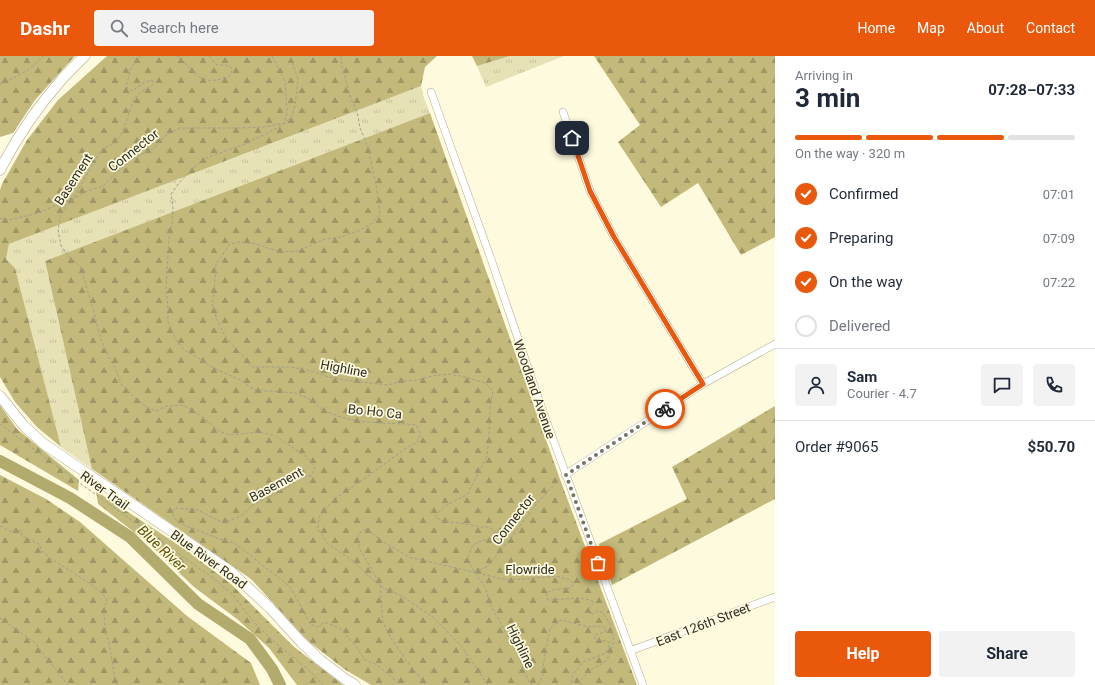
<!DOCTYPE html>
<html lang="en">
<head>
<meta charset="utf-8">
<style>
	:root { --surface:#fff; --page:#f2f2f3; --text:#1f2937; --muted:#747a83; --line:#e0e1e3; --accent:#ea580c }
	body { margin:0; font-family:Roboto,sans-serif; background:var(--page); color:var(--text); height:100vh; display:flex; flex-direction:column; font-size:15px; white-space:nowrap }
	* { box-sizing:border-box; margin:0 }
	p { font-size:13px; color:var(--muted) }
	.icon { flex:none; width:22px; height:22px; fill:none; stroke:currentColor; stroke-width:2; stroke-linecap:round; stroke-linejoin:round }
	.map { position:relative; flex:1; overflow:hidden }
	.drawer { display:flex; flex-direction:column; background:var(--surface); width:320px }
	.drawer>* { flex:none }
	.pin { position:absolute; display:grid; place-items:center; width:34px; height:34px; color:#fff; margin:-17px; border-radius:8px; box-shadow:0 2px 6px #0006 }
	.courier { position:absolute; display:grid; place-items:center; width:40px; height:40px; margin:-20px; border:3px solid #ea580c; border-radius:50%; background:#fff; color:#222; box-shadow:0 1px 5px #0007 }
	.headline em { font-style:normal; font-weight:700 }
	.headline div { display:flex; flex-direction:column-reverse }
	.headline { display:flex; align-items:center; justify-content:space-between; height:68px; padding:0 20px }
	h1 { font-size:26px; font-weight:700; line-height:30px }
	.bar { display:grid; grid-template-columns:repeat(4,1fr); gap:6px 4px; align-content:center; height:48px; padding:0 20px }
	.bar i { height:5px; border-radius:3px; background:var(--line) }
	.bar .on { background:var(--accent) }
	.bar p { grid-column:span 4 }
	.line { display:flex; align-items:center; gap:10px; padding:0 20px; border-top:1px solid var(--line) }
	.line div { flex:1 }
	.round { display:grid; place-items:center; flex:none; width:42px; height:42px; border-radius:4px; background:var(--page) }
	ol { padding:0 20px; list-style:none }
	li { display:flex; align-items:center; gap:12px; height:44px }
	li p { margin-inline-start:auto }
	li .icon { padding:4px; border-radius:50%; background:var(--accent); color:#fff; stroke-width:4 }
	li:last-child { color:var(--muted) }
	li i { width:22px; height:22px; border:2px solid var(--line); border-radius:50% }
	.button { display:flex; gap:8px; margin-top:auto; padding:8px 20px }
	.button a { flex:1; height:46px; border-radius:4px; background:var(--accent); color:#fff; font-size:16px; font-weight:700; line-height:46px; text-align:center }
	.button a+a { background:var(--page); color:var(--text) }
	header { display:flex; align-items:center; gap:24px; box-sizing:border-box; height:56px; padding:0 20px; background:var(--accent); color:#fff }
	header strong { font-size:19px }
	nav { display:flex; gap:22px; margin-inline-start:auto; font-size:14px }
	.search { width:280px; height:36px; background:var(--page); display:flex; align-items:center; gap:10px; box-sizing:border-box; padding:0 14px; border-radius:4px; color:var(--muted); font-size:15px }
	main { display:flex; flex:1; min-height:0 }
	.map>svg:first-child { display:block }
	.grass { fill:url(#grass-tufts) }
	.forest { fill:url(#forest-firs) }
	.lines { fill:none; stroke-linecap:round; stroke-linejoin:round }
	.river { stroke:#b3aa6d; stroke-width:12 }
	.street-casing { stroke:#ada98f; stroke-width:8 }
	.secondary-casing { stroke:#ada98f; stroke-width:11 }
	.path { stroke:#a29f8a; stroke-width:1; stroke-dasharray:3 2; stroke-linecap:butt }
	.street { stroke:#fff; stroke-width:7 }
	.secondary { stroke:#fff; stroke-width:10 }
	.done { stroke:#767463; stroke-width:4; stroke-dasharray:0 7.2 }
	.route { stroke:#ea580c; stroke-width:5 }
	.labels { text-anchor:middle; stroke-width:3.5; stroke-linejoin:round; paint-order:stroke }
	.street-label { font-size:13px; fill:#2d2c21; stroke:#fefade }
	.water-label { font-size:14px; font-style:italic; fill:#5c5102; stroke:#fefade }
</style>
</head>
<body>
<header>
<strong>Dashr</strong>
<div class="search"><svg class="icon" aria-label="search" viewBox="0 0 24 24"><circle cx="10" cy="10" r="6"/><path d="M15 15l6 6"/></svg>Search here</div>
<nav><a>Home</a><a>Map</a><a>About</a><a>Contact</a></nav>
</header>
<main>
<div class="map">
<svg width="775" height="629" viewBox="0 0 775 629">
	<defs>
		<pattern id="grass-tufts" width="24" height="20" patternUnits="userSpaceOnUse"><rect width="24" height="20" fill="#e7e1b6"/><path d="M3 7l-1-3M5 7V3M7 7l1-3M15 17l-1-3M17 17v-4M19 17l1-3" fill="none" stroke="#c6c19c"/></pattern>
		<pattern id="forest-firs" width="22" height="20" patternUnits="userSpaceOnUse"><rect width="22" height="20" fill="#c2b97b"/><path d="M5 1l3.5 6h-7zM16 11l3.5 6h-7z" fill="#9e9764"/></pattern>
	</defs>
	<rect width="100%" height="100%" fill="#fefade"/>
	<!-- grass -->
	<path class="grass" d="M510,0H564L486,31L477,10Z
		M421,30L424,42L430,57L45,205L92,413L61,391L15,212L6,203L9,188Z"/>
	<!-- forest -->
	<path class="forest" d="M0,0H75L35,44L13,77L0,81Z
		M107,0H437L425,11L421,30L9,188L6,203L15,212L61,391L37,371L15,346L0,321V134L2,128L27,84L58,44Z
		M472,0H510L477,10Z
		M594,0H775V181L741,199L698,127L661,151L618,86L640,69Z
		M430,57L561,426L637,629H371L344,613L308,585L251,523L92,413L45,205Z
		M0,349L17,373L79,424L78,435L0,389Z
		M775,350V443L612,529L599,488L687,443L672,411Z
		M0,419L46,443L80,466L187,560L251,607L260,629H0Z
		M96,435L186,494L231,528L293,590L343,629H297L269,592L237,563L194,531L148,487L98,448Z"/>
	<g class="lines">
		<!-- river -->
		<path class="river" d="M0,405L70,442L130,481L198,548L250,583L272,613L280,629"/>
		<!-- street casing -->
		<g class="street-casing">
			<path id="street" d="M431,36L491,203L542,353L643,629
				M563,56L590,135L614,181L703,328
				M565,419L703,328L775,288
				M630,595L775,541"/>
		</g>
		<!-- secondary casing -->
		<g class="secondary-casing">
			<path id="secondary" d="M0,114C17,81 38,50 63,22C71,14 77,7 85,0
				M0,340L24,370L44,388L230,515L270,552L302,587L320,604L345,623L355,629"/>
		</g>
		<!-- path -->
		<path class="path" d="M141,0L131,12L126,31L132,35L145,26L152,24L153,29L141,36L134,43L122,77L115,87L102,93L90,113L80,131L73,143L61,157L58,174L61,190L69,201L80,210L93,252L98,273L104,292L116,314L121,328L136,343L148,352L157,355L166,350L183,349L200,359L219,375L230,379L259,376L275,380L307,401L315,412L311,420L301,421L287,432L253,449L241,460L224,467L197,454L176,452L173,454V460L177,465L184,469L220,483L234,487L249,498L263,510L277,520L290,531L305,558L310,568L317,571L323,567H328L341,573L358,593L364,603L377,609L401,629
			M177,0C194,13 198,31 224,22C230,20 232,19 232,12L225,9H217L209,0
			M272,0L285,25L287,55L285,67L277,72L245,88L206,102L192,113L179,127L171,138L173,151L172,168L169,182L166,232L168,251V266L176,284L184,294L197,301L212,311L240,324L255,334L295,337L308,342L323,354L338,360L356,365L380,367L407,368L416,369L421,378L417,386L405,393L371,418L339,440L330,448L319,461L318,473L328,488L356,507L368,520L384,532L402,540L434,562L462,591L488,629
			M341,0L342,10L351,43L357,55L360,72L368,91L376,129L380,158L371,168L358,175L340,181L325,183L298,195L280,196L256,188L240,186L230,188L216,208L214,238L212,248L217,264L224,278L233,290L243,300L252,311H291L312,315L329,321L345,324L388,329L401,325L417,324L432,320L449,318L465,321L485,327L493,335L490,352L489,382L487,400L467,439C455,444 442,450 435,461L445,466L461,467L481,471H489L495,475L493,482L481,485L473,489L468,500L469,507L486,533L490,548L516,595L528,624L533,629
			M0,28C16,21 32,14 43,0
			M0,162L8,164L35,158L54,150L73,143L85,136L103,130L129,105L153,93L166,79L180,72H242L263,71L285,67L292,60L295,50L298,23L290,0
			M0,368L81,428L213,522L233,539L252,564L272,584L310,615L323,629
			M0,470L12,476L21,474L22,480L39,488L42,495L50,502L89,527L103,538L107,545L104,553V560L106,578L109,586L116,629
			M475,516L487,511L510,483L538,446L553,430L559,424
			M379,526L359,492L358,478L366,473L382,485L409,501L507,524L525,523L556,520L570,524L574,528L570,532L553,534L546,537L548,544C562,544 581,539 594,546C593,550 588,551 587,556L592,558L598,555L603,557L610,568L614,585L610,598L604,607L590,614L581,624V629
			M380,529L383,567L392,584L409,608L426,629
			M0,562L34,586L68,629
			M538,629L543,619V610L550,572L561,564L590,571L602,570L606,572L605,576L595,579V583C601,586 605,583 610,587L609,591L604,598L583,606L573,618L571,629"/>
		<!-- street -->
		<use href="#street" class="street"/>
		<!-- secondary -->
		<use href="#secondary" class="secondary"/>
	</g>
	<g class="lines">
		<!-- done -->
		<path class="done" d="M598,507L566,419L665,353"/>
		<!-- route -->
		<path class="route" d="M572,82L590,135L614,181L703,328L665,353"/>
	</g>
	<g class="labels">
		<!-- street labels -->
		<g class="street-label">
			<text transform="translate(133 94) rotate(-38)" y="5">Connector</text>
			<text transform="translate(73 123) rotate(-57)" y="5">Basement</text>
			<text transform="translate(344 312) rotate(11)" y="5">Highline</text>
			<text transform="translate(535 333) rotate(71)" y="5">Woodland Avenue</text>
			<text transform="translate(375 355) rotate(6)" y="5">Bo Ho Ca</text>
			<text transform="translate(276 428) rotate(-28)" y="5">Basement</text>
			<text transform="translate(105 434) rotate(36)" y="5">River Trail</text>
			<text transform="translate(513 463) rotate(-52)" y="5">Connector</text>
			<text transform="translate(209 503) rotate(36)" y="5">Blue River Road</text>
			<text x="530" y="518">Flowride</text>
			<text transform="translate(703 568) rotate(-21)" y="5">East 126th Street</text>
			<text transform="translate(521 590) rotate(64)" y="5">Highline</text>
		</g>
		<!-- water labels -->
		<g class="water-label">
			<text transform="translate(162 492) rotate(43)" y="5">Blue River</text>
		</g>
	</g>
</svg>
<div class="pin" style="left:598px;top:507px;background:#ea580c"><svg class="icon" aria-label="bag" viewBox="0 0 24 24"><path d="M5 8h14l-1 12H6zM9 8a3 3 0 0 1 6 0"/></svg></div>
<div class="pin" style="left:572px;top:82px;background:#1f2937"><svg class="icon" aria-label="home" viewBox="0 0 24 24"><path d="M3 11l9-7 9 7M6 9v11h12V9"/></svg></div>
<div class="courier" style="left:665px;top:353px"><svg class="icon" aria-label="bike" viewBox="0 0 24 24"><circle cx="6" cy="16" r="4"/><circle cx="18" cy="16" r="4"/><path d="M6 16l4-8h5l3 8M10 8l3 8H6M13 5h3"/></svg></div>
</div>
<section class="drawer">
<div class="headline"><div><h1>3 min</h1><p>Arriving in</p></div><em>07:28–07:33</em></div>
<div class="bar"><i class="on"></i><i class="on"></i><i class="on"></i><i></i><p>On the way · 320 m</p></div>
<ol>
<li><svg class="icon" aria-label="check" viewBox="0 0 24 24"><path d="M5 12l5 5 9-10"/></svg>Confirmed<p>07:01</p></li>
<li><svg class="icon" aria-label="check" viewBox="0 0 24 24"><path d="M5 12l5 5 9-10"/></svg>Preparing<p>07:09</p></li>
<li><svg class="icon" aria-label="check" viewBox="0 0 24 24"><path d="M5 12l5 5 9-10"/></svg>On the way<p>07:22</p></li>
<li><i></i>Delivered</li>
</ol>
<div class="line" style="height:72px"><a class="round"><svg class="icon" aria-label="person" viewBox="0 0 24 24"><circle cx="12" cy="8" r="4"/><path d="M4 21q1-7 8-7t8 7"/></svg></a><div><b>Sam</b><p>Courier · 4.7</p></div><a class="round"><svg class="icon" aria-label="chat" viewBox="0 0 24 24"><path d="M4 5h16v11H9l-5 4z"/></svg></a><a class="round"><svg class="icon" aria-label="phone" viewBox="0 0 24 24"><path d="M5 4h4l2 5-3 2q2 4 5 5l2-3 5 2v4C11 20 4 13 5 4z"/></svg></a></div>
<div class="line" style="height:52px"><div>Order #9065</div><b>$50.70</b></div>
<div class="button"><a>Help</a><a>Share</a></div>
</section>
</main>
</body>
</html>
